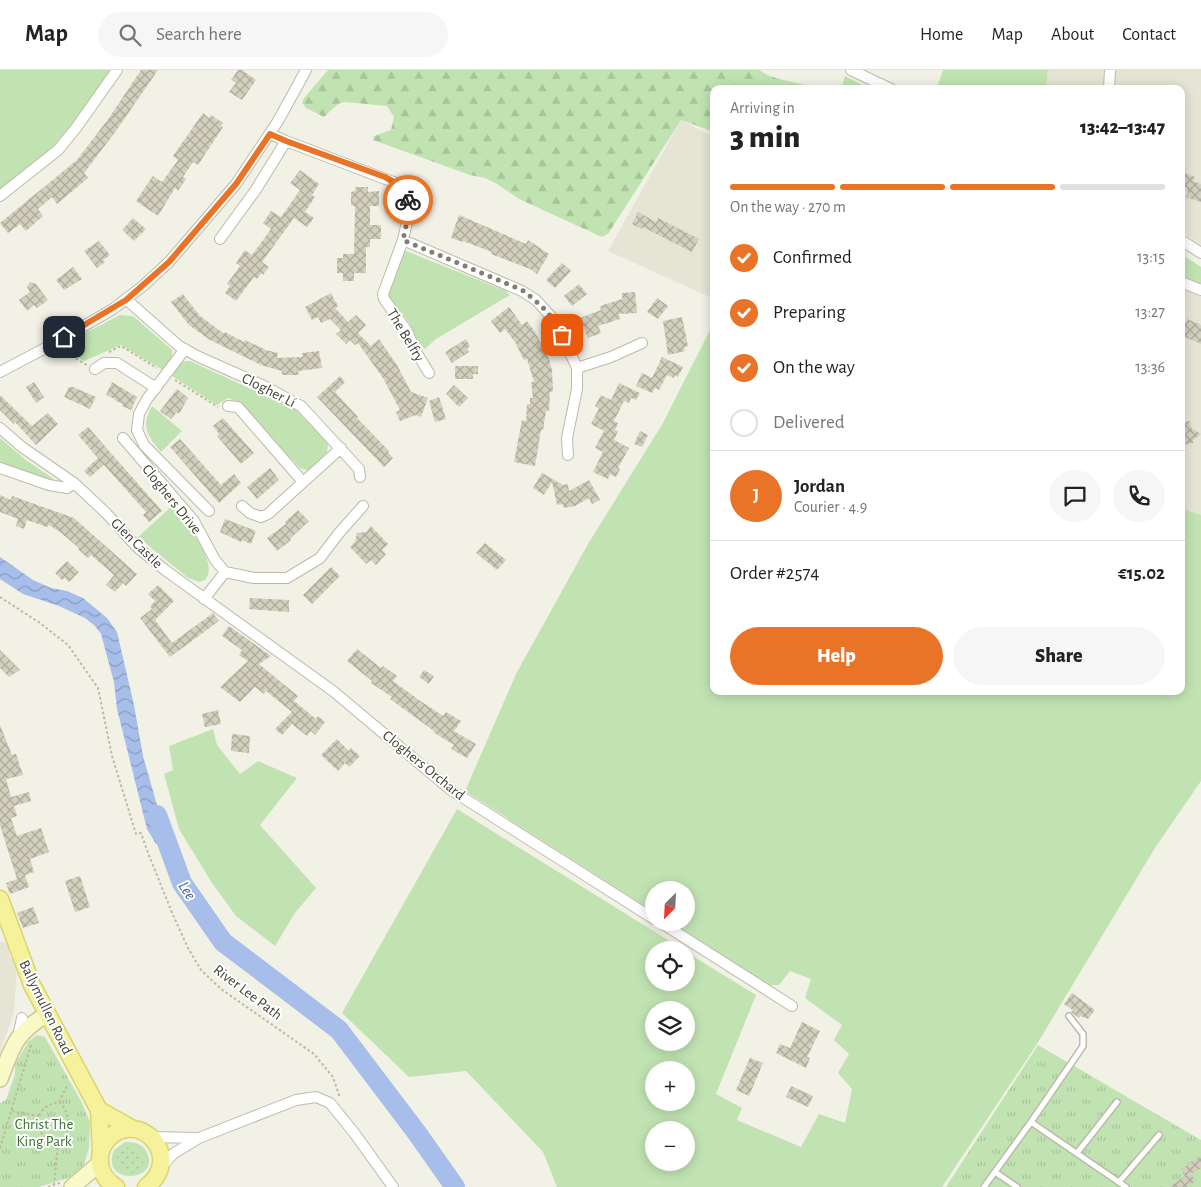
<!DOCTYPE html>
<html lang="en">
<head>
<meta charset="utf-8">
<style>
	:root { --surface:#fff; --page:#f6f6f6; --text:#222; --muted:#767676; --line:#e0e0e0; --accent:#e97326 }
	body { margin:0; font-family:"Alegreya Sans",sans-serif; background:var(--page); color:var(--text); height:100vh; display:flex; flex-direction:column; font-size:19px; white-space:nowrap }
	* { box-sizing:border-box; margin:0 }
	p { font-size:16px; color:var(--muted) }
	.icon { flex:none; width:28px; height:28px; fill:none; stroke:currentColor; stroke-width:2; stroke-linecap:round; stroke-linejoin:round }
	.map { position:relative; flex:1; overflow:hidden }
	.side { position:absolute; left:710px; top:15px; width:475px; height:610px; display:flex; flex-direction:column; background:var(--surface); border-radius:10px; box-shadow:0 2px 12px #0003 }
	.side>* { flex:none }
	.needle { width:32px; rotate:204deg }
	.fabs { position:absolute; left:645px; top:811px; display:grid; gap:10px }
	.fabs a { display:grid; place-items:center; width:50px; height:50px; border-radius:50%; background:var(--surface); box-shadow:0 2px 12px #0003; font-size:25px }
	.pin { position:absolute; display:grid; place-items:center; width:42px; height:42px; color:#fff; margin:-21px; border-radius:10px; box-shadow:0 2px 8px #0006 }
	.courier { position:absolute; display:grid; place-items:center; width:50px; height:50px; margin:-25px; border:4px solid #e97326; border-radius:50%; background:#fff; color:#222; box-shadow:0 1px 6px #0007 }
	.overview em { font-style:normal; font-weight:800 }
	.overview div { display:flex; flex-direction:column-reverse }
	.overview { display:flex; align-items:center; justify-content:space-between; height:85px; padding:0 20px }
	h1 { font-size:32px; font-weight:800; line-height:38px }
	.bar { display:grid; grid-template-columns:repeat(4,1fr); gap:8px 5px; align-content:center; height:60px; padding:0 20px }
	.bar i { height:6px; border-radius:4px; background:var(--line) }
	.bar .current { background:var(--accent) }
	.bar p { grid-column:span 4 }
	.line { display:flex; align-items:center; gap:12px; padding:0 20px; border-top:1px solid var(--line) }
	.line div { flex:1 }
	.round { display:grid; place-items:center; flex:none; width:52px; height:52px; border-radius:26px; background:var(--page) }
	ol { padding:0 20px; list-style:none }
	li { display:flex; align-items:center; gap:15px; height:55px }
	li p { margin-inline-start:auto }
	li .icon { padding:5px; border-radius:50%; background:var(--accent); color:#fff; stroke-width:4 }
	li:last-child { color:var(--muted) }
	li i { width:28px; height:28px; border:2px solid var(--line); border-radius:50% }
	.primary-button { display:flex; gap:10px; margin-top:auto; padding:10px 20px }
	.primary-button a { flex:1; height:58px; border-radius:30px; background:var(--accent); color:#fff; font-size:20px; font-weight:800; line-height:58px; text-align:center }
	.primary-button a+a { background:var(--page); color:var(--text) }
	header { display:flex; align-items:center; gap:30px; box-sizing:border-box; height:70px; padding:0 25px; background:var(--surface); border-bottom:1px solid var(--line) }
	header strong { font-size:24px }
	nav { display:flex; gap:28px; margin-inline-start:auto; font-size:18px }
	.search { width:350px; height:45px; background:var(--page); display:flex; align-items:center; gap:12px; box-sizing:border-box; padding:0 18px; border-radius:28px; color:var(--muted); font-size:19px }
	.map>svg:first-child { display:block }
	.residential { fill:#e5e4d5 }
	.grass { fill:#c1e3b2; fill-rule:evenodd }
	.forest { fill:url(#forest-firs) }
	.park { fill:url(#park-tufts) }
	.garden { fill:url(#garden-dots) }
	.water { fill:url(#water-waves) }
	.lines { fill:none; stroke-linecap:round; stroke-linejoin:round }
	.river { stroke:#a7beea; stroke-width:20 }
	.building { fill:url(#building-cross-hatch) }
	.lane-casing { stroke:#bcbaaa; stroke-width:8 }
	.street-casing { stroke:#bcbaaa; stroke-width:12 }
	.secondary-casing { stroke:#cbca97; stroke-width:18 }
	.primary-casing { stroke:#dad46c; stroke-width:19 }
	.path { stroke:#bdb99c; stroke-width:2; stroke-dasharray:2.5 2.5; stroke-linecap:butt }
	.lane { stroke:#fff; stroke-width:5 }
	.street { stroke:#fff; stroke-width:10 }
	.secondary { stroke:#fafac8; stroke-width:15 }
	.primary { stroke:#f6f29b; stroke-width:16 }
	.done { stroke:#817f74; stroke-width:5; stroke-dasharray:0 9 }
	.route { stroke:#e97326; stroke-width:6 }
	.labels { text-anchor:middle; stroke-width:4; stroke-linejoin:round; paint-order:stroke }
	.street-label { font-size:15px; fill:#444236; stroke:#fff }
	.park-label { font-size:15px; fill:#37712e; stroke:#fff }
	.water-label { font-size:16px; font-style:italic; fill:#385da7; stroke:#fff }
</style>
</head>
<body>
<header>
<strong>Map</strong>
<div class="search"><svg class="icon" aria-label="search" viewBox="0 0 24 24"><circle cx="10" cy="10" r="6"/><path d="M15 15l6 6"/></svg>Search here</div>
<nav><a>Home</a><a>Map</a><a>About</a><a>Contact</a></nav>
</header>
<div class="map">
<svg width="1201" height="1117" viewBox="0 0 1201 1117">
	<defs>
		<pattern id="forest-firs" width="22" height="20" patternUnits="userSpaceOnUse" patternTransform="scale(1.25)"><rect width="22" height="20" fill="#c1e3b2"/><path d="M5 1l3.5 6h-7zM16 11l3.5 6h-7z" fill="#a7c49a"/></pattern>
		<pattern id="park-tufts" width="24" height="20" patternUnits="userSpaceOnUse" patternTransform="scale(1.25)"><rect width="24" height="20" fill="#c1e3b2"/><path d="M3 7l-1-3M5 7V3M7 7l1-3M15 17l-1-3M17 17v-4M19 17l1-3" fill="none" stroke="#a7c49a"/></pattern>
		<pattern id="garden-dots" width="8" height="8" patternUnits="userSpaceOnUse" patternTransform="scale(1.25)"><rect width="8" height="8" fill="#c1e3b2"/><path d="M2 2h.1M6 6h.1" fill="none" stroke="#a7c49a" stroke-width="1.8" stroke-linecap="round"/></pattern>
		<pattern id="water-waves" width="16" height="10" patternUnits="userSpaceOnUse" patternTransform="scale(1.25)"><rect width="16" height="10" fill="#a7beea"/><path d="M0 5q4-4 8 0t8 0" fill="none" stroke="#8a9cbe"/></pattern>
		<pattern id="building-cross-hatch" width="8" height="8" patternUnits="userSpaceOnUse" patternTransform="scale(1.25)"><rect width="8" height="8" fill="#d2cfbd"/><path d="M0 0l8 8M0 8l8-8" fill="none" stroke="#acaa9a"/></pattern>
	</defs>
	<rect width="100%" height="100%" fill="#f2f1e6"/>
	<!-- residential -->
	<path class="residential" d="M1048,0H1201V175L1181,161V19H1046Z
		M681,50L714,67V229L608,181Z
		M1181,217L1201,226V445L1181,438Z
		M0,872L8,873L10,888L15,889L17,897L14,942L0,982Z"/>
	<!-- grass -->
	<path class="grass" d="M0,0H111L63,66L50,79L0,119Z
		M943,0H1048L1046,19H946L938,15Z
		M845,6L870,19H841Z
		M406,181L506,221L510,225L436,269L425,279L415,269L410,254L403,244L387,227L404,182Z
		M1181,184L1201,197V213H1194L1181,207Z
		M120,245L133,246L172,280V287L163,300L121,275L84,291L60,276Z
		M714,252V621H1181V438L1201,445V711L1155,778L1037,974L942,1117H557L543,1082L466,1001L409,1007L342,943L457,739L684,880H654V912H686V882L756,925L716,1024L742,1038L737,1050L801,1077L819,1044L845,1053L852,1019L838,1003L849,984L834,970L842,955L805,928L811,909L790,901L779,915H767L670,853L686,852V820H654V842L465,721L517,602L588,474L663,353ZM654,940H686V972H654ZM654,1000H686V1032H654ZM654,1060H686V1092H654Z
		M185,291H190L295,339L325,369L328,374L327,383L309,401L300,398L238,332L228,328L217,335L172,306L180,294Z
		M152,336L182,361L161,382C146,365 141,356 152,336Z
		M0,368L26,390L54,409L51,410L0,393Z
		M172,436C183,451 221,493 205,510L199,512L188,508L138,467Z
		M213,659L217,675L240,704L258,691L297,708L260,755L316,818L295,843L275,876L236,846L212,813L179,759L164,704L173,700L169,676Z
		M125,1072C133,1072 142,1073 146,1081C164,1112 99,1117 114,1080Z"/>
	<!-- forest -->
	<path class="forest" d="M328,0H760C769,10 802,12 816,19H714V62L681,50L608,164L602,167L519,129L497,114L485,108L470,105L373,70L374,66L391,60L394,47L387,36L345,32L338,34L324,47L306,38L302,33L304,28Z"/>
	<!-- park -->
	<path class="park" d="M37,965L45,967L81,1031L90,1052L89,1078L83,1098L68,1108L39,1117H0V1033L6,1030L15,1004V994L28,972Z
		M1038,975L1201,1070V1117H946Z"/>
	<!-- garden -->
	<path class="garden" d="M117 1090a13 13 0 1 1 26 0a13 13 0 1 1-26 0Z"/>
	<!-- water -->
	<path class="water" d="M0,487L33,510L51,518L67,521L83,528L107,548L117,562L134,635L143,686L157,735L170,769L156,774L147,759L117,639L114,612L101,564L95,556L85,548L59,536L23,524L0,509Z"/>
	<g class="lines">
		<!-- river -->
		<path class="river" d="M157,745L182,813L223,872L339,960L417,1063L455,1117"/>
	</g>
	<!-- building -->
	<path class="building" d="M141,0H158L116,61L84,103L88,108L57,134L52,127L38,139L43,146L26,161L20,154L8,163L0,153L77,90L109,48Z
		M238,0H242L256,10L242,30L229,22L236,13L231,10Z
		M203,43L209,48L211,45L223,53L221,56L223,57L198,95L193,92L183,107L186,109L178,121L175,118L158,146L136,131L153,106L162,112L178,90L173,86Z
		M300,100L319,114L312,125L315,127L305,142L314,148L307,157L294,148L262,192L269,197L263,205L262,203L257,209L254,207L236,231L225,223L230,216L227,214L240,196L236,193L245,180L252,185L271,159L263,153L271,141L281,147L300,120L290,113Z
		M1181,102L1195,107L1193,111L1201,114V132L1186,127L1188,121H1186L1187,118L1181,116Z
		M355,117H368V122L379,121V136H370V155H381V169H370V177H366V203H354V211H343V203H337V188H343V184H354L355,136L351,135V122L355,121Z
		M638,142L656,152L658,148L699,169L692,182L643,157L642,159L632,154Z
		M459,145L526,174L528,170L549,184L537,204L530,199L491,184L492,182L463,171V172L451,168Z
		M133,148L146,159L134,171L122,160Z
		M99,171L110,185L103,190L105,192L97,198L84,181Z
		M562,193L571,201L555,218L546,210Z
		M73,197L82,209L64,220L56,210Z
		M30,212L36,214L48,230L37,238L34,235L27,241L19,230L30,222L27,217Z
		M579,214L587,224L572,236L564,226Z
		M635,222L637,243L619,244L620,249L598,256L601,263L588,268L580,248L601,240L600,236L622,229V223Z
		M331,223L338,236L335,238L348,252L356,245L366,255L358,263L371,276L379,269L397,295L411,322L428,328L421,347L416,345L400,351L396,342L400,340L383,308L358,273L355,275L350,270L346,274L336,264L341,260L330,249L321,253L318,247L312,250L305,237Z
		M183,224L199,245L224,264L225,262L244,272L245,270L266,280L278,283L277,288L303,287L302,283L319,281L322,298L298,301L299,305H282V301L261,295L210,270L189,255L171,232Z
		M657,228L668,236L658,249L647,242Z
		M509,237L522,255L527,251L536,263L534,265L536,264L549,289L552,300L553,321L550,322L549,341H546L543,360H541L535,396L514,392L522,350L526,351L527,334H530V328H533L531,312H534L527,289L524,290L515,272L505,259L500,263L491,251Z
		M682,247L688,276L684,277L685,281L668,285L663,251Z
		M1187,249L1201,255V274L1181,265Z
		M466,269L470,276L467,279L469,282L452,293L445,282Z
		M662,287L683,297L678,307L675,305L674,308L667,305L659,320L655,318L652,323L636,316L642,303L652,308Z
		M455,296H478V304H473V309H455Z
		M340,306L345,312L335,322L358,347L357,348L389,381L388,382L393,388L384,397L317,327Z
		M34,312L44,327L36,333L26,317Z
		M112,312L137,327L131,340L122,336L123,334L114,330L115,329L106,325Z
		M619,313L640,323L636,330L631,328L629,333L624,331L614,351L618,353L615,360L618,361L614,370L629,378L618,398L620,399L616,407L610,404L608,409L593,402L603,382L595,378L604,361L591,354L599,338L595,336L601,325L611,330Z
		M454,315L468,328L459,337L446,324Z
		M69,317H73L96,327L90,339L64,327Z
		M177,319L188,328L179,344L177,342L171,349L160,341Z
		M0,325L32,356L48,343L58,354L36,375L15,352L14,354L0,340Z
		M439,327L446,349L435,352L429,331Z
		M223,348L254,383L241,394L217,366L219,364L213,356Z
		M1190,351L1191,358L1201,364L1193,370V373L1181,375V352Z
		M88,357L162,441L149,452L143,445L146,442L104,395L90,407L84,401L98,388L78,365Z
		M640,361L648,365L642,377L634,374Z
		M180,369L221,415L234,404L241,413L219,433L170,377Z
		M270,398L279,410L257,429L247,417Z
		M542,403L563,415L568,414L569,421L589,410L600,430L592,434L589,428L575,436L564,438L563,434L557,435L552,412L544,425L533,418Z
		M0,425L11,430L12,426L74,448L137,504L126,516L123,513L115,522L106,515L114,505L91,485L88,488L78,479L79,478L60,462L49,455L47,457L27,450L24,459L16,456L18,449L0,442Z
		M298,440L309,451L290,469L291,470L277,481L267,468L286,454L285,452Z
		M225,449L256,461L251,474L242,470L241,472L220,462Z
		M371,456L388,474L382,480L386,484L376,495L371,490L366,494L350,477L355,472L357,463L366,462Z
		M485,473L506,490L497,500L476,483Z
		M67,491L79,502L69,512L65,508L62,510L55,503Z
		M331,497L340,506L312,534L303,525Z
		M158,515L174,531L155,550L172,573L213,543L219,551L170,587L140,548L152,539L150,536L155,531L148,524Z
		M250,528L289,530V542L249,539Z
		M229,556L271,586L259,594L298,626L294,631L316,649L318,646L325,652L315,665L311,661L307,666L292,654L282,665L275,659L292,642L266,621L264,624L255,617L240,632L220,617L248,591L239,585L242,580L222,566Z
		M357,579L381,598L383,596L397,606L393,611L419,630L443,646L446,642L461,651L454,661L476,674L467,688L451,679L454,675L433,662L434,661L390,629L392,627L371,613L372,611L347,591Z
		M0,580L20,600L9,607L0,598Z
		M424,600L434,606L429,614L419,607Z
		M218,640L221,654L205,657L202,644Z
		M0,655L12,685L16,684L23,705L6,709L11,727L29,722L31,731L14,736L17,746L11,748L17,766L41,758L49,782L30,789L34,802L25,805L29,817L10,824L6,813L17,809L0,755Z
		M232,664L250,666L249,683L231,681Z
		M337,669L349,681L351,678L360,686L349,697L345,693L338,701L321,685Z
		M80,806L90,837L75,842L65,811Z
		M33,837L39,853L23,858L17,843Z
		M1072,923L1095,940L1088,949L1081,946L1079,948L1071,942L1073,940L1064,934Z
		M802,952L820,961L807,987L810,988L806,998L776,983L780,974L790,978Z
		M750,988L763,993L749,1026L736,1020Z
		M791,1016L813,1026L808,1037L786,1027Z
		M1201,1086V1098L1191,1104L1196,1111L1187,1117H1169L1185,1106L1181,1099Z"/>
	<g class="lines">
		<!-- lane casing -->
		<g class="lane-casing">
			<path id="lane" d="M1031,1052L1126,1117
				M1077,1083L1117,1032
				M995,1102L1017,1117
				M1119,1112L1159,1065
				M984,1117L1031,1052L1083,976V964L1069,946"/>
		</g>
		<!-- street casing -->
		<g class="street-casing">
			<path id="street" d="M851,0L891,19
				M1109,19L1110,0
				M270,64L286,71L396,113C415,132 408,146 403,170L522,221L536,230L556,252L577,298V319L567,368L568,385
				M0,126L58,80L76,58L117,0
				M220,169L255,121L286,71
				M403,170L383,224L384,229L407,261L415,280L429,303
				M1181,170L1201,183
				M1181,212L1201,220
				M127,230L179,276L197,286L262,315L301,336L359,399L360,407
				M185,279L147,329L139,344L137,360L144,375L209,441
				M577,298L611,287L642,273
				M95,299L104,293H117L156,318
				M0,302L53,274L113,239L143,216L169,192L236,114L278,51L306,0
				M228,336L238,337L303,412
				M0,358L22,377L74,413L106,443L137,477L165,500L333,621L451,720L654,849
				M123,368L194,451L215,490L225,502L254,508H287L320,488L339,463L363,436
				M0,398L49,415L67,418L74,413
				M242,436L250,443L261,447L268,444L341,378
				M204,529L225,502
				M660,852L792,936
				M18,967L22,948
				M151,1067L199,1068
				M161,1097L173,1084L199,1068L296,1030L316,1027L330,1033L355,1064L393,1117"/>
		</g>
		<!-- secondary casing -->
		<g class="secondary-casing">
			<path id="secondary" d="M0,1009C13,975 15,964 47,944
				M72,1117L100,1093"/>
		</g>
		<!-- primary casing -->
		<g class="primary-casing">
			<path id="primary" d="M0,829L32,915L99,1040L101,1082
				M99,1040L133,1059
				M116,1117C106,1111 99,1101 100,1088C100,1081 104,1073 109,1068C140,1038 185,1088 146,1117"/>
		</g>
		<!-- path -->
		<path class="path" d="M63,281L87,295
			M109,282L121,276L157,298
			M175,310L218,337
			M0,527L40,553L68,575L98,618L112,686L136,764L141,763L148,783L173,845L188,878L201,900L221,919L314,984L333,1007L340,1028
			M59,1032C71,1042 73,1067 56,1073C31,1065 32,1036 59,1032Z
			M59,1032L68,1014
			M12,1041L39,1046
			M0,1078L31,975
			M54,1115L58,1073
			M48,1117L60,1113"/>
		<!-- lane -->
		<use href="#lane" class="lane"/>
		<!-- street -->
		<use href="#street" class="street"/>
		<!-- secondary -->
		<use href="#secondary" class="secondary"/>
		<!-- primary -->
		<use href="#primary" class="primary"/>
	</g>
	<g class="lines">
		<!-- done -->
		<path class="done" d="M408,130L409,142L403,170L522,220C539,233 554,246 562,265"/>
		<!-- route -->
		<path class="route" d="M64,267L126,230L169,192L236,114L270,64L286,71L385,107C396,113 403,118 408,130"/>
	</g>
	<g class="labels">
		<!-- street labels -->
		<g class="street-label">
			<text transform="translate(406 265) rotate(59)" y="5">The Belfry</text>
			<text transform="translate(269 320) rotate(27)" y="5">Clogher Lí</text>
			<text transform="translate(172 429) rotate(51)" y="5">Cloghers Drive</text>
			<text transform="translate(137 473) rotate(44)" y="5">Glen Castle</text>
			<text transform="translate(424 695) rotate(39)" y="5">Cloghers Orchard</text>
			<text transform="translate(248 922) rotate(37)" y="5">River Lee Path</text>
			<text transform="translate(46 937) rotate(64)" y="5">Ballymullen Road</text>
		</g>
		<!-- park labels -->
		<g class="park-label">
			<text x="44" y="1059">Christ The<tspan x="44" dy="17">King Park</tspan></text>
		</g>
		<!-- water labels -->
		<g class="water-label">
			<text transform="translate(188 820) rotate(58)" y="6">Lee</text>
		</g>
	</g>
</svg>
<div class="fabs">
<a><svg class="needle" viewBox="-14 -14 28 28"><path d="M0-13l5 13h-10z" fill="#e53935"/><path d="M0 13l5-13h-10z" fill="#767676"/></svg></a>
<a><svg class="icon" aria-label="locate" viewBox="0 0 24 24"><circle cx="12" cy="12" r="6"/><path d="M12 2v4M12 18v4M2 12h4M18 12h4"/></svg></a>
<a><svg class="icon" aria-label="layers" viewBox="0 0 24 24"><path d="M12 4l9 5-9 5-9-5zM3 14l9 5 9-5"/></svg></a>
<a>+</a>
<a>−</a>
</div>
<div class="pin" style="left:562px;top:265px;background:#ea580c"><svg class="icon" aria-label="bag" viewBox="0 0 24 24"><path d="M5 8h14l-1 12H6zM9 8a3 3 0 0 1 6 0"/></svg></div>
<div class="pin" style="left:64px;top:267px;background:#1f2937"><svg class="icon" aria-label="home" viewBox="0 0 24 24"><path d="M3 11l9-7 9 7M6 9v11h12V9"/></svg></div>
<div class="courier" style="left:408px;top:130px"><svg class="icon" aria-label="bike" viewBox="0 0 24 24"><circle cx="6" cy="16" r="4"/><circle cx="18" cy="16" r="4"/><path d="M6 16l4-8h5l3 8M10 8l3 8H6M13 5h3"/></svg></div>
<section class="side">
<div class="overview"><div><h1>3 min</h1><p>Arriving in</p></div><em>13:42–13:47</em></div>
<div class="bar"><i class="current"></i><i class="current"></i><i class="current"></i><i></i><p>On the way · 270 m</p></div>
<ol>
<li><svg class="icon" aria-label="check" viewBox="0 0 24 24"><path d="M5 12l5 5 9-10"/></svg>Confirmed<p>13:15</p></li>
<li><svg class="icon" aria-label="check" viewBox="0 0 24 24"><path d="M5 12l5 5 9-10"/></svg>Preparing<p>13:27</p></li>
<li><svg class="icon" aria-label="check" viewBox="0 0 24 24"><path d="M5 12l5 5 9-10"/></svg>On the way<p>13:36</p></li>
<li><i></i>Delivered</li>
</ol>
<div class="line" style="height:90px"><b class="round" style="background:var(--accent);color:#fff">J</b><div><b>Jordan</b><p>Courier · 4.9</p></div><a class="round"><svg class="icon" aria-label="chat" viewBox="0 0 24 24"><path d="M4 5h16v11H9l-5 4z"/></svg></a><a class="round"><svg class="icon" aria-label="phone" viewBox="0 0 24 24"><path d="M5 4h4l2 5-3 2q2 4 5 5l2-3 5 2v4C11 20 4 13 5 4z"/></svg></a></div>
<div class="line" style="height:65px"><div>Order #2574</div><b>€15.02</b></div>
<div class="primary-button"><a>Help</a><a>Share</a></div>
</section>
</div>
</body>
</html>
